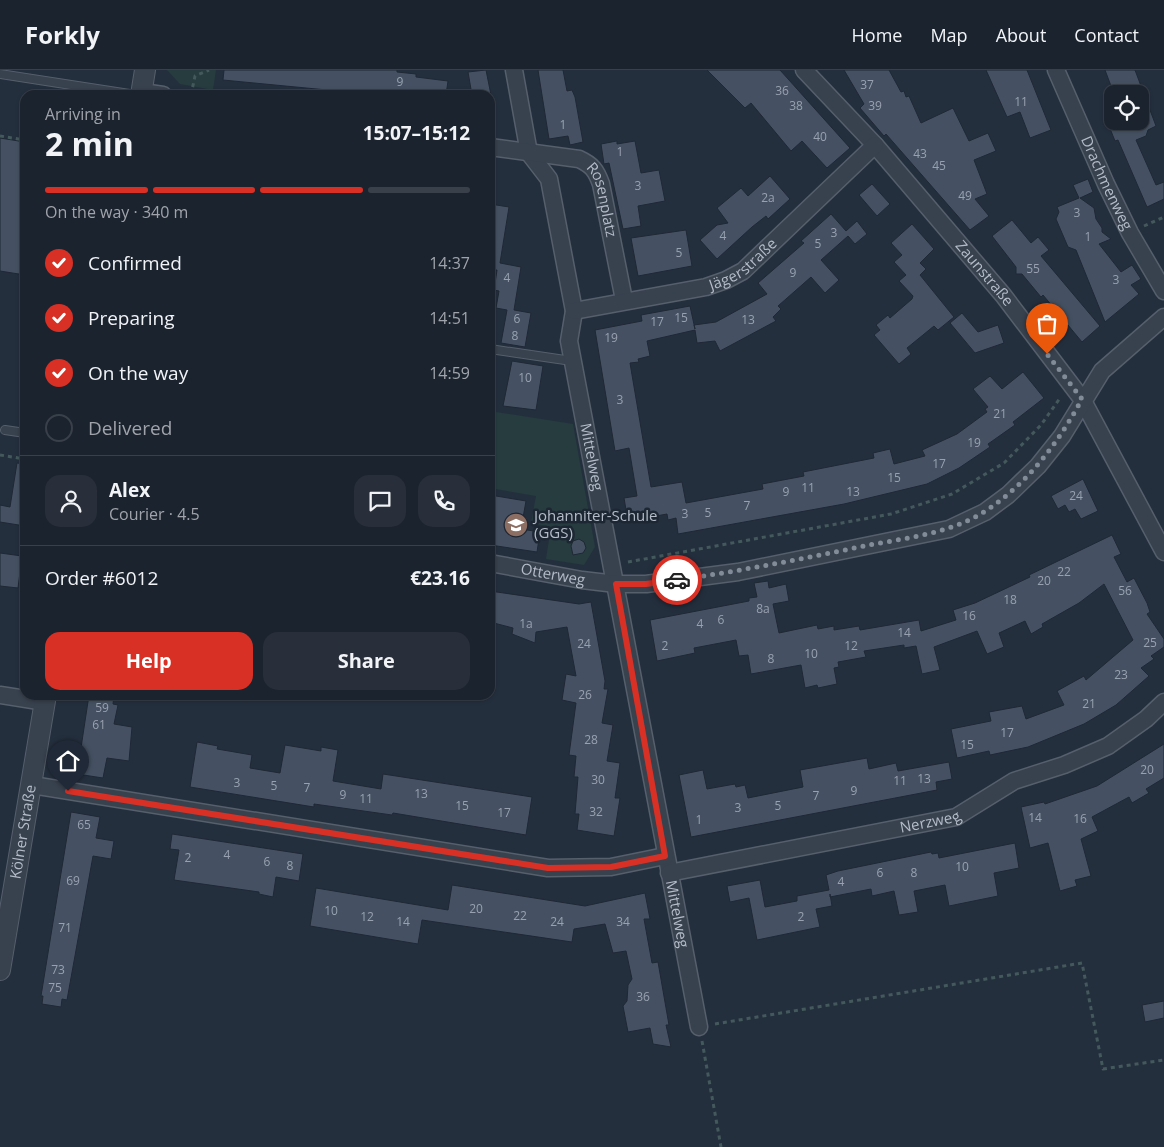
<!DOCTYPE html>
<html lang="en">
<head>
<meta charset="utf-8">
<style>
	:root { --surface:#1b232e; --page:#282f3a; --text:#f1f3f6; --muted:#a0a4aa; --line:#39404a; --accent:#d93025 }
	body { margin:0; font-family:"Open Sans",sans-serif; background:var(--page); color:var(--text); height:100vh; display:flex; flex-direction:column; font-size:19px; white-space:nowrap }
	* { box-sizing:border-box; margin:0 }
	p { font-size:16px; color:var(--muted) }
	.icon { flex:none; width:28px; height:28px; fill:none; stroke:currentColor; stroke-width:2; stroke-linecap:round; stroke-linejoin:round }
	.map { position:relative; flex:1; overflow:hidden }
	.drawer { position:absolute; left:20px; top:20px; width:475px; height:610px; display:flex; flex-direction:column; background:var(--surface); border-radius:15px; box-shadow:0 1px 4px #0004,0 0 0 1px var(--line) }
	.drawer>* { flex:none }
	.fabs { position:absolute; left:1104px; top:15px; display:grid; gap:10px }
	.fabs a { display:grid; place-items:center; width:45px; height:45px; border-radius:10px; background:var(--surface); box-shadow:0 1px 4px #0004,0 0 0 1px var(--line); font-size:25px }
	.pin { position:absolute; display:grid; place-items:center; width:42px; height:42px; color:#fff; margin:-51px -21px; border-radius:50% 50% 50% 0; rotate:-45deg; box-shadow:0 0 5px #0007 }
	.pin .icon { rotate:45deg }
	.courier { position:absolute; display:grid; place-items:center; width:50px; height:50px; margin:-25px; border:4px solid #d93025; border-radius:50%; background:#fff; color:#222; box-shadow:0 1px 6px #0007 }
	.summary em { font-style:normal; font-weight:700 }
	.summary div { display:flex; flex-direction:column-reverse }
	.summary { display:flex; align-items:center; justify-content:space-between; height:85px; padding:0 25px }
	h1 { font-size:32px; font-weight:700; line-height:38px }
	.bar { display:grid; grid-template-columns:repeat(4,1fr); gap:8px 5px; align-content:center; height:60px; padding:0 25px }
	.bar i { height:6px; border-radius:4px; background:var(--line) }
	.bar .selected { background:var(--accent) }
	.bar p { grid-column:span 4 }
	.line { display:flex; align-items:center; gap:12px; padding:0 25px; border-top:1px solid var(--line) }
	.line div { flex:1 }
	.round { display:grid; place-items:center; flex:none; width:52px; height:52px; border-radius:15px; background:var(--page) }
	ol { padding:0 25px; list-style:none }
	li { display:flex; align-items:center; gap:15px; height:55px }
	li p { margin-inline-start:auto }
	li .icon { padding:5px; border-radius:50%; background:var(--accent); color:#fff; stroke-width:4 }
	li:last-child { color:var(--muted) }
	li i { width:28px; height:28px; border:2px solid var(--line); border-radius:50% }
	.primary-button { display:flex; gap:10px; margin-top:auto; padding:10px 25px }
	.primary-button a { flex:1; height:58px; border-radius:15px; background:var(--accent); color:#fff; font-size:20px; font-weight:700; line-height:58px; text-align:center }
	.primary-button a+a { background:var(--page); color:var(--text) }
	header { display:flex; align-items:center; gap:30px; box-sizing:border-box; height:70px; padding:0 25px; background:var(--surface); border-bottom:1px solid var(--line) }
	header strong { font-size:24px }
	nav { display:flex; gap:28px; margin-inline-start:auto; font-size:18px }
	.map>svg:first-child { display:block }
	.green { fill:#263c3f }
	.building { fill:#455162; stroke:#1f2835 }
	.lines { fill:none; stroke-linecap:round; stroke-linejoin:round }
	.service-casing { stroke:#565f6c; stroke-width:10 }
	.minor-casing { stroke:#565f6c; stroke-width:19 }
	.tertiary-casing { stroke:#565f6c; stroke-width:22 }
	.path { stroke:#44595c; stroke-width:3; stroke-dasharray:4 4; stroke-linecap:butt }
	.service { stroke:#38414e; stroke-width:8 }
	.minor { stroke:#38414e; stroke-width:16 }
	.tertiary { stroke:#38414e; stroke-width:20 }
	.done { stroke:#828b98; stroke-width:5; stroke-dasharray:0 9 }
	.route { stroke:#d93025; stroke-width:6 }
	.labels { text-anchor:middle; stroke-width:5; stroke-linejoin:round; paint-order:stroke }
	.number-label { font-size:12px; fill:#98a1af }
	.street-label { font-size:15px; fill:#b4bcc9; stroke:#1d2633 }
	.poi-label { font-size:15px; fill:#b4bcc9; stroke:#1d2633; text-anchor:start }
</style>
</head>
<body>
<header>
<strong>Forkly</strong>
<nav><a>Home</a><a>Map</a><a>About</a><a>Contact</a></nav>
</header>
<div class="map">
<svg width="1164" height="1077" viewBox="0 0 1164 1077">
	<rect width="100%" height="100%" fill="#242f3e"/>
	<!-- green -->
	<path class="green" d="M167,0H216L213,20L180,14Z
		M490,341L573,354L595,477L584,495L546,489L551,457L531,453L536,426L490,418Z"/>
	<!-- building -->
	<path class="building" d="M224,0H397V2L416,4V7L448,11L446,25H327V20L223,10Z
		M486,0L491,25H472L468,2Z
		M538,0H563L567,21L572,20L575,27L583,72L570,75L568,66L549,69Z
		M707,0H780L850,78L827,98L802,71L791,81L751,33L745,38Z
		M844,0H889L901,22L904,21L906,27L909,26L921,53L953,38L969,71L988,63L996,81L974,90L987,124L975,129L989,146L970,160L886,64L884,66L860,38L864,34Z
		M986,0H1027L1051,60L1030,68L1020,42L1007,47Z
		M1105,0H1135L1156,56L1148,60L1146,66L1136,70L1156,115L1164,112V129L1147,137L1118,70L1115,71L1107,51H1140V24H1114Z
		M0,68L25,72V205L0,201Z
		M617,71V74L635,71L641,103L659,100L665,131L638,136L641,156L623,159L609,93L604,94L601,74Z
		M770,106L790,129L768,149L766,146L752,157L717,189L700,170L717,155L728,153L717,138L741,118L748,126Z
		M1088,109L1093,122L1080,128L1094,138L1096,149L1102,158V162L1111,169L1099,174L1121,202L1132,195L1141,209L1131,215L1139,224L1105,252L1076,180L1068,177L1056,149L1059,142L1057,137L1079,128L1073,115Z
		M872,114L890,134L877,146L859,125Z
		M490,134L509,137L500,193L521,197L514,240L531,243L525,277L501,273L507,240L496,238L499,221L494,220L497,200H490Z
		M831,144L846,161L857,151L867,164L855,174L848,166L821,190L839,210L825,223L811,207L778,236L781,239L773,247L776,251L720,281L715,271L697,273L695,260L647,271L650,286L638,289L639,292L630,293L651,417L682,412L686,433L763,419L762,414L804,406L803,402L874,388L873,383L890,379L894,394L925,386L922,380L957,364L987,342L985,339L988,337L973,319L990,306L1002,319L1023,302L1044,328L1013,352L1015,355L988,374L990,377L959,398L927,414L844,434L678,464L676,448L668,450L667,444L628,451L624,428L637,426L629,378L615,381L595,260L642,251L641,245L690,236L695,259L694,255L716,252L767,224L758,213L804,173L801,171Z
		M1012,150L1031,173L1038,167L1049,180L1041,186L1100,256L1082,272L1043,225L1041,227L1022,204H1016V197L992,166Z
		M912,154L934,179L920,193L926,199L920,205L954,247L938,260L934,256L907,278L911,284L899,294L874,265L880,260L876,255L888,245L890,248L912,229L913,226L899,211L906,205L894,192L902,185L891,173Z
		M686,160L692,196L638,206L631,168Z
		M962,243L978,262L998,255L1004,273L975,283L950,253Z
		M512,291L543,296L536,340L503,336Z
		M17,393L25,394V456L0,452V435L10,437Z
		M1083,409L1098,441L1081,449L1075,439L1069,442L1065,435L1058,439L1051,426Z
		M490,425L526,431L521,459L540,462L537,482L490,475Z
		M1112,465L1121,484L1114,487L1127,512L1134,508L1147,533L1150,542L1147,544L1164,569V577L1151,586L1154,589L1141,598L1149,606L1116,635L1084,654L1028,677L990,685L989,681L957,688L951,659L991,651L989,642L1022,636L1026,649L1064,635L1057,621L1084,606L1086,610L1133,570L1104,514L1079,533L1042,554L1043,557L1031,564L1025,551L999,563L1004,577L987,584L977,561L934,577L940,600L922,604L916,576L904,578V575L864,581L866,587L838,592L839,597L834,598L837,614L818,618L817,615L805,618L801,595L751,604L748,585L739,586L736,570L694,578L695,583L657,591L650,550L749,531V528L757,527L754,513L768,511L769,518L786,514L789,531L773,534L779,563L817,555L818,559L834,556V560L859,556L860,560L919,550L921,561L956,550L953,540L975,533L1030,507L1029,505Z
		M579,469L584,472L586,478L583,483L573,485L571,476L573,471Z
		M0,483L22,486L18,518L0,516Z
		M490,521L579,534L591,532L605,611L604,619H608L602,653L613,655L607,691L620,693L615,728H620L614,766L577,760L579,744H575L578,707H574L576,686L569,685L576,633L562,630L566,604L576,606L567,557L536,562L535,573L512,564L513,558L490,552Z
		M89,625H114L113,634L118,635L114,654L132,657L129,691L107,688L103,708L77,704Z
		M197,672L218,676L217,679L252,685L250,698L280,703L285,675L321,681V677L338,680L333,711L381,719L383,704L532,727L526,765L393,743L392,745L314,734V737L190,717Z
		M1164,674V708L1146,719L1149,723L1132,733L1129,727L1092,747L1098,761L1081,769L1091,806L1075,810L1077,816L1060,821L1048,773L1030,778L1021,737L1044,732L1045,734L1097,716Z
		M867,688L869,699L896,693L898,701L949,692L952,709L936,712L937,720L691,767L679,705L703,700L707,719L735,714L736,717L745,715L748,728L803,717L800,700Z
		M71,742L100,747L96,768L114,771L111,789L93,786L67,930L62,929L61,937L42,934L43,926H41Z
		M172,764L303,784L299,811L276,807L273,827L259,824V822L174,810L179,780L170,779Z
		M1015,773L1019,798L994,803L998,826L949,836L945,815L914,821L918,842L899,845L894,821L872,826L871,819L830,827V824L832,836L816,839L820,857L757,870L749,828L730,832L727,816L760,810L765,837L797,831V826L829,820L826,805L838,801L931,782L932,784L938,783L939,788Z
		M452,815L585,836L645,823L650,849H644L652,893L658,892L669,955H666L671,977L653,974L650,958L628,962L623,936L627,931L628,915L632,909L626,881L613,883L605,854L574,859L572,872L422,850L418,874L310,856L316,818L448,840Z
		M1164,931V948L1145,952L1142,935Z"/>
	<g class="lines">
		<!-- service casing -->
		<g class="service-casing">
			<path id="service" d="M0,4L136,25
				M490,279L565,290L573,289
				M5,360L25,363"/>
		</g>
		<!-- minor casing -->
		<g class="minor-casing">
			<g id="minor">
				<path id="s1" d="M514,0L529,83L549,109L574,241L569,271C614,499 654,728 699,957"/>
				<path id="s2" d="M804,0L875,75L1003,225L1082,329L1164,482"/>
				<path id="s3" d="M1056,0L1106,114L1130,163L1164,221"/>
				<path d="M142,22L163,25"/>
				<path id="s4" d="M490,77L579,89C592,95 596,100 601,114L624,230"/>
				<path id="s5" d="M574,241L706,217L726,210L743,201L875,75"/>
				<path id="s6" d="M490,493L582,510L616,514H646L738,502L949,459L985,442L1008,425L1038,396L1062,366L1102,301L1164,247"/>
				<path d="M0,625L45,632"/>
				<path d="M32,715L548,798L611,797L665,786"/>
				<path id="s7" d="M669,803L956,747L1014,711L1064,695L1108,676L1146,649L1164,632"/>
			</g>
		</g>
		<!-- tertiary casing -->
		<g class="tertiary-casing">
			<g id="tertiary">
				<path d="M141,25L145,0"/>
				<path id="s8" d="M0,900L46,625"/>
			</g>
		</g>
		<!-- path -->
		<path class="path" d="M191,25L195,6L209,0
			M0,66L25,70
			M1144,156L1164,147
			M0,385L25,389
			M628,492L891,444L952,424L1004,393L1041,355L1060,328
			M715,954L1082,893L1103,999L1164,990
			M702,971L721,1077"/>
		<!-- service -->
		<use href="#service" class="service"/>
		<!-- minor -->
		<use href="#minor" class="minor"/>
		<!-- tertiary -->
		<use href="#tertiary" class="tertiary"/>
	</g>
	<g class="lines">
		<!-- done -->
		<path class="done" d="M677,510C740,501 802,489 864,476C905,468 951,464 987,440C1029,412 1058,373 1082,329L1047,284"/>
		<!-- route -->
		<path class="route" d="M68,721L548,798L611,797L665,786L616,514H646L677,510"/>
	</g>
	<!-- icons -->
	<defs>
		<g id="school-disc" transform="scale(1.25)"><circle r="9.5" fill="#8d6e63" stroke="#1d2633"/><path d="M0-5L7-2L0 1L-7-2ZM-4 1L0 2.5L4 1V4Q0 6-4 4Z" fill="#fff"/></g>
	</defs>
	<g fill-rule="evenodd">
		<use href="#school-disc" x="516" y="455"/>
	</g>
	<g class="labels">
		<!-- number labels -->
		<g class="number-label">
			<text x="400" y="16">9</text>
			<text x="867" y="19">37</text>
			<text x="782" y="25">36</text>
			<text x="1021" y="36">11</text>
			<text x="796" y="40">38</text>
			<text x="875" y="40">39</text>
			<text x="563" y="59">1</text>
			<text x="820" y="71">40</text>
			<text x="620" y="86">1</text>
			<text x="920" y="88">43</text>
			<text x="939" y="100">45</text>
			<text x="638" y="120">3</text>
			<text x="965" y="130">49</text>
			<text x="768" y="132">2a</text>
			<text x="1077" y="147">3</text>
			<text x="834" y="167">3</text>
			<text x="723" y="170">4</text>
			<text x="1088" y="171">1</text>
			<text x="818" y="178">5</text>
			<text x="679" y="187">5</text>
			<text x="1033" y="203">55</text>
			<text x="793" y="207">9</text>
			<text x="507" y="212">4</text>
			<text x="1116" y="214">3</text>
			<text x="681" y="252">15</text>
			<text x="517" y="253">6</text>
			<text x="748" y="254">13</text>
			<text x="657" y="256">17</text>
			<text x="515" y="270">8</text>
			<text x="611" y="272">19</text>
			<text x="525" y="312">10</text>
			<text x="620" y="334">3</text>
			<text x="1000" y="348">21</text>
			<text x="974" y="377">19</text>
			<text x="939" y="398">17</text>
			<text x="894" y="412">15</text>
			<text x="808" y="422">11</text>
			<text x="786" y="426">9</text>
			<text x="853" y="426">13</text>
			<text x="1076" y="430">24</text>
			<text x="747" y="440">7</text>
			<text x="708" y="447">5</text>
			<text x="685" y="448">3</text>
			<text x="1064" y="506">22</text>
			<text x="1044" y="515">20</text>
			<text x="1125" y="525">56</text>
			<text x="1010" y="534">18</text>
			<text x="763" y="543">8a</text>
			<text x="969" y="550">16</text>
			<text x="721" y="554">6</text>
			<text x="526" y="558">1a</text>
			<text x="700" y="558">4</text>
			<text x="904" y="567">14</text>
			<text x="1150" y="577">25</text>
			<text x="584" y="578">24</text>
			<text x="665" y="580">2</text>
			<text x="851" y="580">12</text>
			<text x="811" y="588">10</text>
			<text x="771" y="593">8</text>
			<text x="1121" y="609">23</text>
			<text x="585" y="629">26</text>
			<text x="1089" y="638">21</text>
			<text x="102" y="642">59</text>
			<text x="99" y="659">61</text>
			<text x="1007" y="667">17</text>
			<text x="591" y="674">28</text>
			<text x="967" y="679">15</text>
			<text x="1147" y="704">20</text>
			<text x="924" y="713">13</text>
			<text x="598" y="714">30</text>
			<text x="900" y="715">11</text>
			<text x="237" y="717">3</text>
			<text x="274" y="720">5</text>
			<text x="307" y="722">7</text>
			<text x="854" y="725">9</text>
			<text x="421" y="728">13</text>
			<text x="343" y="729">9</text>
			<text x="816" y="730">7</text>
			<text x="366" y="733">11</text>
			<text x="462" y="740">15</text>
			<text x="778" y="740">5</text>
			<text x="738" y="742">3</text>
			<text x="596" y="746">32</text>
			<text x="504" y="747">17</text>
			<text x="1035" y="752">14</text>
			<text x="1080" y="753">16</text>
			<text x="699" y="754">1</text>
			<text x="84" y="759">65</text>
			<text x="227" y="789">4</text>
			<text x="188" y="792">2</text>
			<text x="267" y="796">6</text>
			<text x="290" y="800">8</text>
			<text x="962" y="801">10</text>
			<text x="880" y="807">6</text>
			<text x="914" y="807">8</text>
			<text x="73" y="815">69</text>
			<text x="841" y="816">4</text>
			<text x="476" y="843">20</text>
			<text x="331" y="845">10</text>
			<text x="520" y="850">22</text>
			<text x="367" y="851">12</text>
			<text x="801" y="851">2</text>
			<text x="403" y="856">14</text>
			<text x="557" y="856">24</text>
			<text x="623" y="856">34</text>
			<text x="65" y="862">71</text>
			<text x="58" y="904">73</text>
			<text x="55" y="922">75</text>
			<text x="643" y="931">36</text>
		</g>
		<!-- street labels -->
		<g class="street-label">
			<text dy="5" stroke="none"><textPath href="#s3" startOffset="124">Drachmenweg</textPath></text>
			<text dy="5" stroke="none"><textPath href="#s4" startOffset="140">Rosenplatz</textPath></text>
			<text dy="5" stroke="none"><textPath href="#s5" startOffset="178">Jägerstraße</textPath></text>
			<text dy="5" stroke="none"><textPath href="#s2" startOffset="272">Zaunstraße</textPath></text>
			<text dy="5" stroke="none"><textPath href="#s1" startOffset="400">Mittelweg</textPath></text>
			<text dy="5" stroke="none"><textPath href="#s6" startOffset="64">Otterweg</textPath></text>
			<text dy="5" stroke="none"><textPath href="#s7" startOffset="266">Nerzweg</textPath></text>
			<text dy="5" stroke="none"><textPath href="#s8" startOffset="140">Kölner Straße</textPath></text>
			<text dy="5" stroke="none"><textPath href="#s1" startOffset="865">Mittelweg</textPath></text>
		</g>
		<!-- poi labels -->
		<g class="poi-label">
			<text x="534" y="451">Johanniter-Schule<tspan x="534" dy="17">(GGS)</tspan></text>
		</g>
	</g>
</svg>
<div class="fabs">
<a><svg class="icon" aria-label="locate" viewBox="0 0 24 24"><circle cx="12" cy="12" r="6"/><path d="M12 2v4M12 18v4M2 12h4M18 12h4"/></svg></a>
</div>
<div class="pin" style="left:1047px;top:284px;background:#ea580c"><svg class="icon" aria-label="bag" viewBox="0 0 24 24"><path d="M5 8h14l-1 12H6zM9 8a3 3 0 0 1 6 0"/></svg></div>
<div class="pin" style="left:68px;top:721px;background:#1f2937"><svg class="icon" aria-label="home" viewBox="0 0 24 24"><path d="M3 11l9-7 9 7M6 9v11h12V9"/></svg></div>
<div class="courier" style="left:677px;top:510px"><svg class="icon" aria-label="car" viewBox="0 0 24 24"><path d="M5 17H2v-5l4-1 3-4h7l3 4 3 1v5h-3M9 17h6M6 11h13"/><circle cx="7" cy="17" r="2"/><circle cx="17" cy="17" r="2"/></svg></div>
<section class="drawer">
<div class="summary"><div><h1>2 min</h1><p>Arriving in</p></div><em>15:07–15:12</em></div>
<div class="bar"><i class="selected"></i><i class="selected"></i><i class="selected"></i><i></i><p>On the way · 340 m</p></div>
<ol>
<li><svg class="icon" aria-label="check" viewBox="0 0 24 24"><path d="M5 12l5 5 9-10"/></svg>Confirmed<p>14:37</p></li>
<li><svg class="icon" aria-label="check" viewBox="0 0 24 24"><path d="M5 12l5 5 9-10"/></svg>Preparing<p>14:51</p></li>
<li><svg class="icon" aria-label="check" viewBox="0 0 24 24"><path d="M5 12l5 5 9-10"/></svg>On the way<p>14:59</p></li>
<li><i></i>Delivered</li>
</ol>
<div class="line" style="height:90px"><a class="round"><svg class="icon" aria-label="person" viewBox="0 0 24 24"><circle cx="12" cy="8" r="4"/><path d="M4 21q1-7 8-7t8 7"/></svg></a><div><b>Alex</b><p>Courier · 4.5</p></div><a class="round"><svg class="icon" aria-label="chat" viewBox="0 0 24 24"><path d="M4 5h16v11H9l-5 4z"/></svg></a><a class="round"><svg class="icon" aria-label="phone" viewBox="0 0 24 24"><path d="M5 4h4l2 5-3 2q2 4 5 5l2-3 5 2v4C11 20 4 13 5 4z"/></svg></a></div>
<div class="line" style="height:65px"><div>Order #6012</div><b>€23.16</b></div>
<div class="primary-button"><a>Help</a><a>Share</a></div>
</section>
</div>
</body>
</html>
